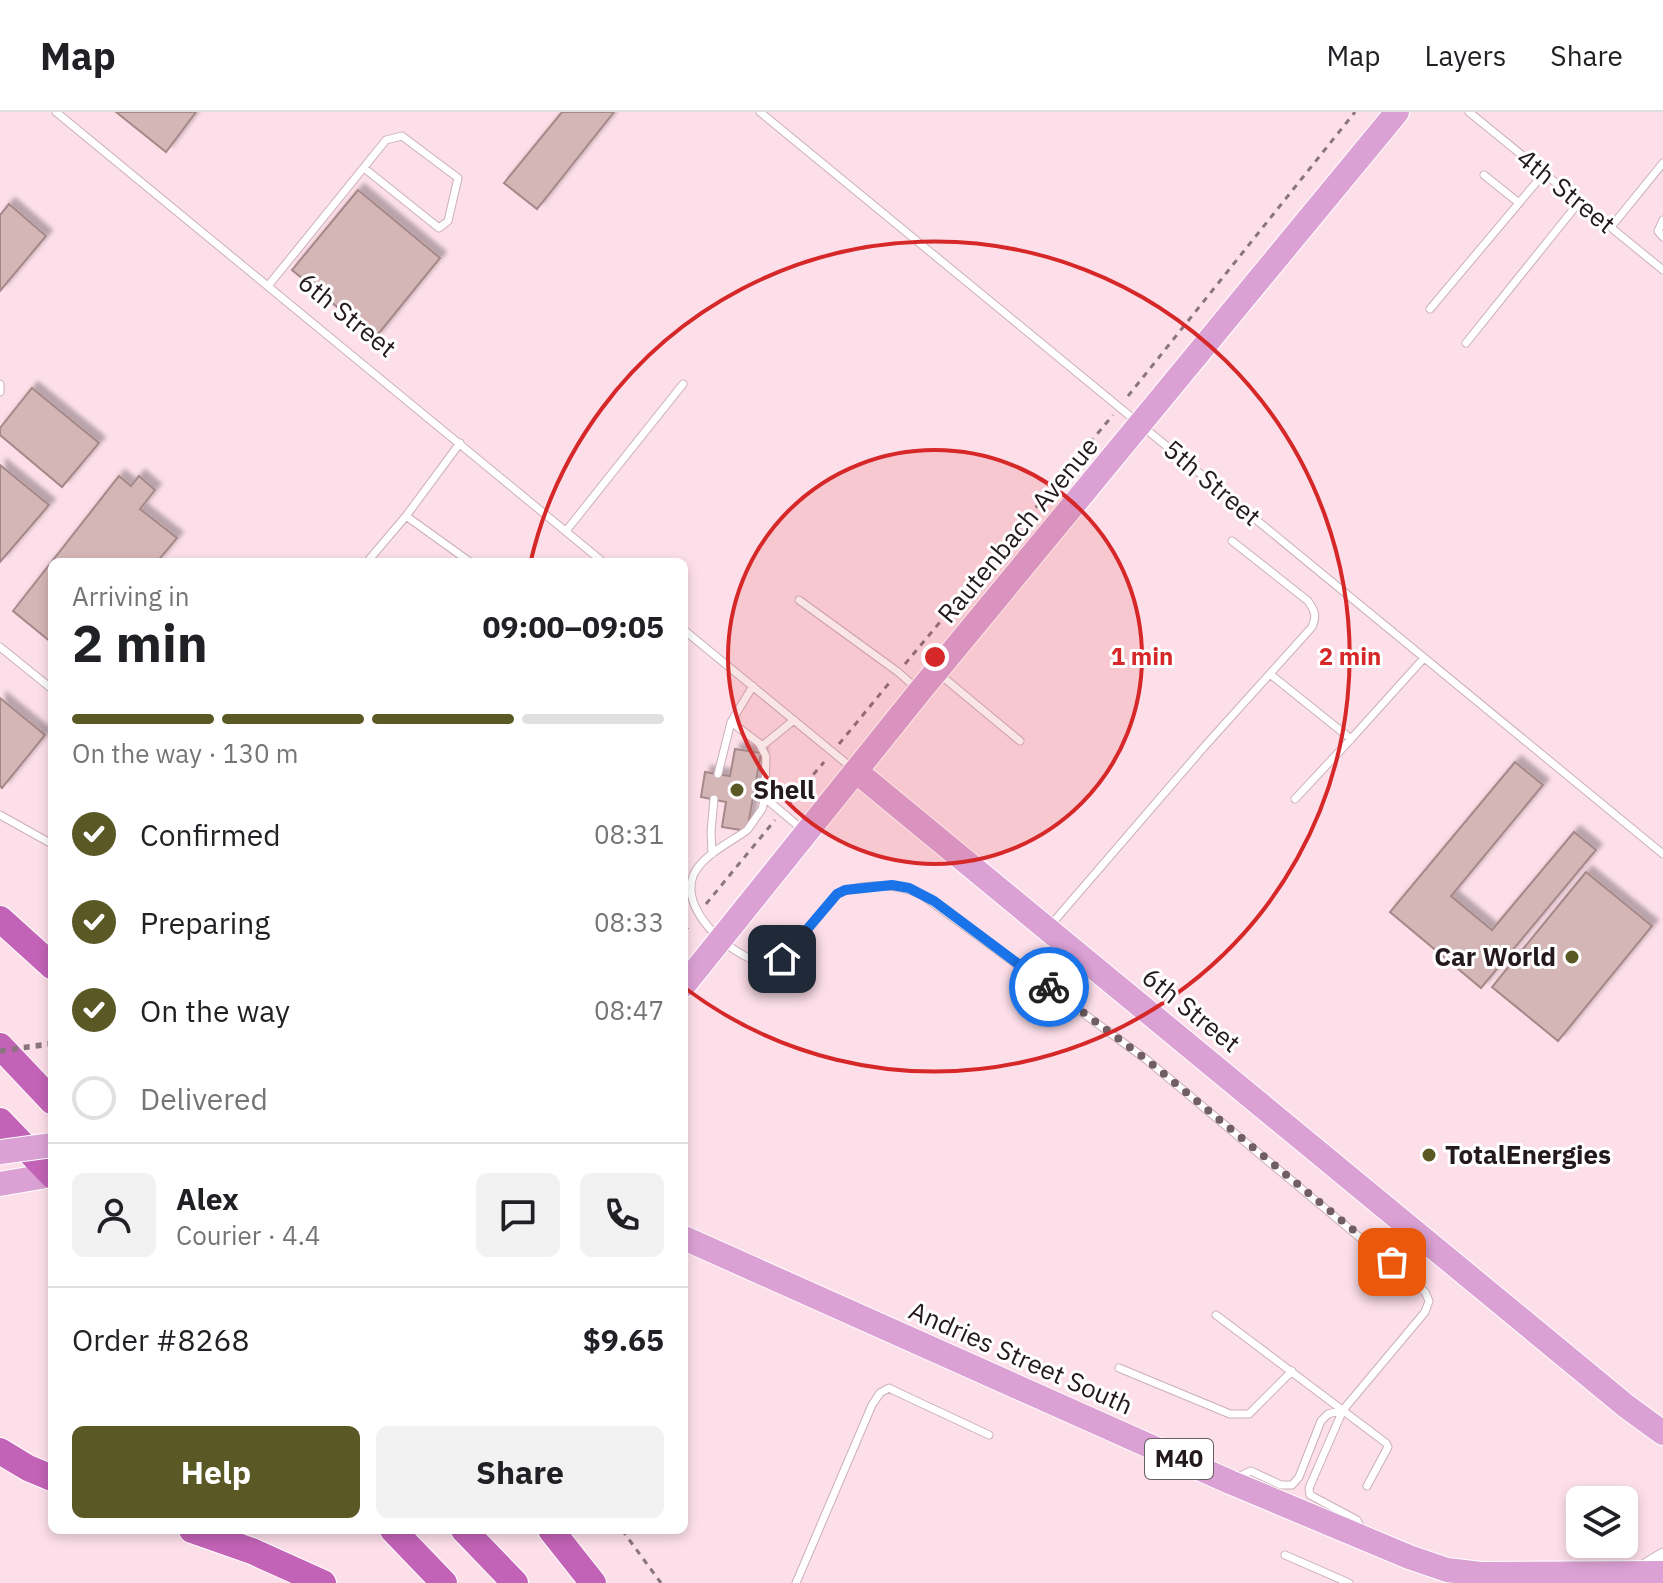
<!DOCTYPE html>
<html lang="en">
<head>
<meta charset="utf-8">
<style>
	:root { --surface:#fff; --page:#f2f2f2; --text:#202124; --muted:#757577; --line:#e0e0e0; --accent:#5a5824 }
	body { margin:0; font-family:"IBM Plex Sans",sans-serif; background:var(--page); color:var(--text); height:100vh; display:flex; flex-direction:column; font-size:30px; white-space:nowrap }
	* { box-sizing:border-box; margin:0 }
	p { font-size:26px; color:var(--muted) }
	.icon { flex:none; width:44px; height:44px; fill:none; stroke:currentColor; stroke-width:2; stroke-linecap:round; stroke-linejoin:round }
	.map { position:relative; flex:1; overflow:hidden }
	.details { position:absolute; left:48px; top:446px; width:640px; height:976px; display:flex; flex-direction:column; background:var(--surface); border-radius:12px; box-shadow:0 4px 12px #0003 }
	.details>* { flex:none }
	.tools { position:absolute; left:1566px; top:1374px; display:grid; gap:16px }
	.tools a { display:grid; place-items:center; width:72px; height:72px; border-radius:12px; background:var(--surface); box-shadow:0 4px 12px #0003; font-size:40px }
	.pin { position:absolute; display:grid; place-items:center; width:68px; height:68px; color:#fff; margin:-34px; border-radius:16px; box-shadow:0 4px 12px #0006 }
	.courier { position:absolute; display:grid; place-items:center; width:80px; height:80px; margin:-40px; border:6px solid #1a73e8; border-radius:50%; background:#fff; color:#222; box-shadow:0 2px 10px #0007 }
	.overview em { font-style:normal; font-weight:700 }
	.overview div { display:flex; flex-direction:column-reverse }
	.overview { display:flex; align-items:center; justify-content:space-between; height:136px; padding:0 24px }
	h1 { font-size:52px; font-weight:700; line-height:60px }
	.bar { display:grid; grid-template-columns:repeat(4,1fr); gap:12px 8px; align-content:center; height:96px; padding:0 24px }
	.bar i { height:10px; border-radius:6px; background:var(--line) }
	.bar .selected { background:var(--accent) }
	.bar p { grid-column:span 4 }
	.line { display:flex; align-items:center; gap:20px; padding:0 24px; border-top:2px solid var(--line) }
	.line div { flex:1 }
	.round { display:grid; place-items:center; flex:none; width:84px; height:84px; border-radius:12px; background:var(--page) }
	ol { padding:0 24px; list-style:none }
	li { display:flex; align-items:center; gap:24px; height:88px }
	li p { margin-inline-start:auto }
	li .icon { padding:8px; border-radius:50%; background:var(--accent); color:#fff; stroke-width:4 }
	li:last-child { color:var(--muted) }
	li i { width:44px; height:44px; border:4px solid var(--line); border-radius:50% }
	.cta { display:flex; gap:16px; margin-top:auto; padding:16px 24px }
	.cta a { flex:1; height:92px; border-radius:12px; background:var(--accent); color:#fff; font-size:32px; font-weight:700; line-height:92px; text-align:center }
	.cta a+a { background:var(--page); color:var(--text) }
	header { display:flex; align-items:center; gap:48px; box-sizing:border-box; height:112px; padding:0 40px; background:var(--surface); border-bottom:2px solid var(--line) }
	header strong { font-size:38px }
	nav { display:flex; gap:44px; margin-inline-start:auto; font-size:28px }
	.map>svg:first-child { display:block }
	.building { fill:#d5b6b6; stroke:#a58888; stroke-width:2; filter:url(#shadow) }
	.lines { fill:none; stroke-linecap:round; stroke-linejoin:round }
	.service-casing { stroke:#cbafb9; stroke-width:9 }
	.pedestrian-casing { stroke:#cbafb9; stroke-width:13 }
	.primary-casing { stroke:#fff; stroke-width:26 }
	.motorway-casing { stroke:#fff; stroke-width:28 }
	.path { stroke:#89757c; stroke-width:3; stroke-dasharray:6 6; stroke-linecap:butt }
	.service { stroke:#fff; stroke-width:7 }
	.pedestrian { stroke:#fff; stroke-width:11 }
	.primary { stroke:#dba1d4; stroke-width:24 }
	.motorway { stroke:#c363b7; stroke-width:26 }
	.primary-bridge-casing { stroke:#fff; stroke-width:26; stroke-linecap:butt }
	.path-bridge { stroke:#89757c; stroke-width:3; stroke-dasharray:6 6; stroke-linecap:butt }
	.primary-bridge { stroke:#dba1d4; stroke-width:24 }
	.done { stroke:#705e64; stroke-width:8; stroke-dasharray:0 14.4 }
	.route { stroke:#1a73e8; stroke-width:10 }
	.ring { fill:none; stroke:#d62828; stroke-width:4 }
	.poi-dot { fill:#5a5824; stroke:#fff; stroke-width:3 }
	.labels { text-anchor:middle; stroke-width:6; stroke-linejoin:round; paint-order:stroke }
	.shield { fill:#fff; stroke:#665e61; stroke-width:2 }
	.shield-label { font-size:24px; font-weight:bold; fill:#24191d }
	.street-label { font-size:26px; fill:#24191d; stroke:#fff }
	.poi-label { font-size:26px; font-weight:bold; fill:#24191d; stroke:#fff; text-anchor:start }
	.centre { fill:#d62828; stroke:#fff; stroke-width:4 }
	.ring-label { font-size:24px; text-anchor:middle; font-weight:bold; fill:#d62828; stroke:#fff; stroke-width:6; stroke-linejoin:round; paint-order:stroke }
</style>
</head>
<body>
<header>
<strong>Map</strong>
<nav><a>Map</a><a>Layers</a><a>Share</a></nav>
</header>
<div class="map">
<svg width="1663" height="1471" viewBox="0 0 1663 1471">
	<defs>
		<filter id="shadow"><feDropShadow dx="6" dy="-6" stdDeviation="2" flood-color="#0004"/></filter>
	</defs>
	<rect width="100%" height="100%" fill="#fddfe9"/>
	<!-- building -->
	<path class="building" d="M116,0H196L166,40Z
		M562,0H614L537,97L504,71Z
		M358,78L440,146L375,226L292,158Z
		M9,92L46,124L0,179V103Z
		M32,276L99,331L62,375L0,323V316Z
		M0,353L49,393L0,450Z
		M119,364L131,374L139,364L155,378L140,397L177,426L157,450H52V531L13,499Z
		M0,586L45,623L2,676L0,674Z
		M735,637L761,641L747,719L722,715L726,690L701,685L705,660L730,664Z
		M1515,650L1543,673L1451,784L1492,818L1574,720L1596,738L1481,876L1390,800Z
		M1586,760L1652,814L1558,929L1492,875Z"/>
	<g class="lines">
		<!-- service casing -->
		<g class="service-casing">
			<path id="service" d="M56,0L603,450
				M760,0L1663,742
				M1469,0L1663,158
				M1484,63L1519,91
				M1663,108L1658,119L1663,125
				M1611,115L1663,51
				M268,174L386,28L402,24L458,66L448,109L439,116L364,56
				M1430,197L1545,60
				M1466,231L1580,89
				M0,272V280
				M460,331L406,404L470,450
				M566,419L683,272
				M367,450L406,404
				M799,488L898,560L915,575
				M684,518L852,656
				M0,535L52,577
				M938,561L1020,629
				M1270,562L1351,627L1424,546
				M731,610L759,631L766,644L765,686L762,697L748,717
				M762,634L794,608
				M718,662L731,610L753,574
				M765,686L803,718
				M1295,687L1351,627
				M0,703L52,732
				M746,719C729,731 701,744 693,764C679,802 739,851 773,853L782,847L837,782C863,771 897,771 922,783L1147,948L1425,1180L1429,1189L1425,1200L1343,1298L1309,1376L1310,1383L1357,1408L1361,1417
				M712,742L711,720L714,687
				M1049,815L1204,635L1312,515C1317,504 1315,499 1308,489L1232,429
				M1216,1203L1386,1331L1388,1335L1367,1374
				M1119,1256L1230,1302H1249L1292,1259
				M1236,1366L1251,1359L1281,1373H1292L1299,1365L1321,1309L1328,1302L1343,1298
				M1285,1443L1349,1471
				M796,1471L872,1293L880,1281L889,1276L895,1279L989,1323"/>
		</g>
		<!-- pedestrian casing -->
		<g class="pedestrian-casing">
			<path id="pedestrian" d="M1640,1456L1663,1442"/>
		</g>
		<!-- primary casing -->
		<g class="primary-casing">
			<path id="primary" d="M857,660L1626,1294L1663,1321
				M684,873L920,579L1397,0
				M0,1072L52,1063
				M684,1126L1230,1370L1409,1445L1447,1458L1481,1462L1663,1461"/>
		</g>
		<!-- motorway casing -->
		<g class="motorway-casing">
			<path id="motorway" d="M0,807L52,854
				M0,934L52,989
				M0,1009L52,1063
				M0,1339L28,1356L52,1366
				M192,1418L252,1439L323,1471
				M393,1418L444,1471
				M464,1418L515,1471
				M551,1418L593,1471"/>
		</g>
		<!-- path -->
		<path class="path" d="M1128,284L1355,0
			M905,552L1113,303
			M839,632L890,570
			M790,690L824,650
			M706,792L775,708
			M684,820L691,811
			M622,1418L661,1471"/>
		<!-- service -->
		<use href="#service" class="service"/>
		<!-- pedestrian -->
		<use href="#pedestrian" class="pedestrian"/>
		<!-- primary -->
		<use href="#primary" class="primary"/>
		<!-- motorway -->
		<use href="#motorway" class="motorway"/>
		<!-- primary-bridge casing -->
		<g class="primary-bridge-casing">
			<path id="primary-bridge" d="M0,1040L52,1033"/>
		</g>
		<!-- path-bridge -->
		<path class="path-bridge" d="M0,938L52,930
			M0,940L52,933"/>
		<!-- primary-bridge -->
		<use href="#primary-bridge" class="primary-bridge"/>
	</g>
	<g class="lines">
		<!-- done -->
		<path class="done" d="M1049,875L1147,948L1392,1150"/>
		<!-- route -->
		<path class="route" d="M782,847L837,782L845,778L892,773L909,776L934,789L1049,875"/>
	</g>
	<!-- distance rings -->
	<circle cx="935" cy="545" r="207" fill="#d62828" fill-opacity=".12"/>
	<g class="ring">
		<circle cx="935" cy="545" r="207"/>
		<path d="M531 448A415 415 0 1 1 685 876"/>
	</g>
	<!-- markers -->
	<g class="poi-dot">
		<circle cx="737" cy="678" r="8"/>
		<circle cx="1572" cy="845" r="8"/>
		<circle cx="1429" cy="1043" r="8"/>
	</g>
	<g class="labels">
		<!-- shield labels -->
		<rect class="shield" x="1145" y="1327" width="68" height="40" rx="6"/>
		<g class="shield-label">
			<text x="1179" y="1355">M40</text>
		</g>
		<!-- street labels -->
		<g class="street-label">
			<text transform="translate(1566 79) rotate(39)" y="9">4th Street</text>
			<text transform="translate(347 203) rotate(39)" y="9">6th Street</text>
			<text transform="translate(1212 371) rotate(40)" y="9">5th Street</text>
			<text transform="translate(1018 418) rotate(-50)" y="9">Rautenbach Avenue</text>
			<text transform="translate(1191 898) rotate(39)" y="9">6th Street</text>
			<text transform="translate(1021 1246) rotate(24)" y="9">Andries Street South</text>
		</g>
		<!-- poi labels -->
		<g class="poi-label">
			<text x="753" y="687">Shell</text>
			<text x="1556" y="854" text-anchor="end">Car World</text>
			<text x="1445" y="1052">TotalEnergies</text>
		</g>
	</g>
	<circle cx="935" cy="545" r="12" class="centre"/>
	<g class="ring-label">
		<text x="1142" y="553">1 min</text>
		<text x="1350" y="553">2 min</text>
	</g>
</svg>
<div class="tools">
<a><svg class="icon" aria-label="layers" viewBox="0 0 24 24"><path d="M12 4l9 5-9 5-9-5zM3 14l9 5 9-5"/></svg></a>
</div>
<div class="pin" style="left:1392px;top:1150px;background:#ea580c"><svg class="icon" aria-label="bag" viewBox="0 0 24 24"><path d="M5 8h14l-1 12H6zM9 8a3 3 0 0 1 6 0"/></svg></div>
<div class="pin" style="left:782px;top:847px;background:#1f2937"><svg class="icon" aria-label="home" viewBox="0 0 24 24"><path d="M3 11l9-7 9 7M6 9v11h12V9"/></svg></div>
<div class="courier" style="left:1049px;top:875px"><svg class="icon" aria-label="bike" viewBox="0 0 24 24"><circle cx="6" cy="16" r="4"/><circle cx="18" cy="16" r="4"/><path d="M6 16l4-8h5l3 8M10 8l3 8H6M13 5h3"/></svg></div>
<section class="details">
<div class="overview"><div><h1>2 min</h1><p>Arriving in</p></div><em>09:00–09:05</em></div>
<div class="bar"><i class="selected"></i><i class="selected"></i><i class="selected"></i><i></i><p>On the way · 130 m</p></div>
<ol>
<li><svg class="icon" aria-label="check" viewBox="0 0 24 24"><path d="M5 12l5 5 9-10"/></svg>Confirmed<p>08:31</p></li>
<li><svg class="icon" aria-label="check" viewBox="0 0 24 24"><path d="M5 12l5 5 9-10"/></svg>Preparing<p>08:33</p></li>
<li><svg class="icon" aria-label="check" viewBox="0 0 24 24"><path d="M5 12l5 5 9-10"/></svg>On the way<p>08:47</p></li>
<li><i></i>Delivered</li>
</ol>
<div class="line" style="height:144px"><a class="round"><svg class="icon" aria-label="person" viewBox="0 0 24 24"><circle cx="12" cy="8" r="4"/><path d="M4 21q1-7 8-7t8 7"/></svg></a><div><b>Alex</b><p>Courier · 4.4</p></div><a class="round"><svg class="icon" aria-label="chat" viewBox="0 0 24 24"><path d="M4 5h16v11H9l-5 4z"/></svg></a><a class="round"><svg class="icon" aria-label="phone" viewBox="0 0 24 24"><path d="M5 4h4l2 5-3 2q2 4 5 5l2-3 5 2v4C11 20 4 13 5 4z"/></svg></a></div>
<div class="line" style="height:104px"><div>Order #8268</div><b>$9.65</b></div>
<div class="cta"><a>Help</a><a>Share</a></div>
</section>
</div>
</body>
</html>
